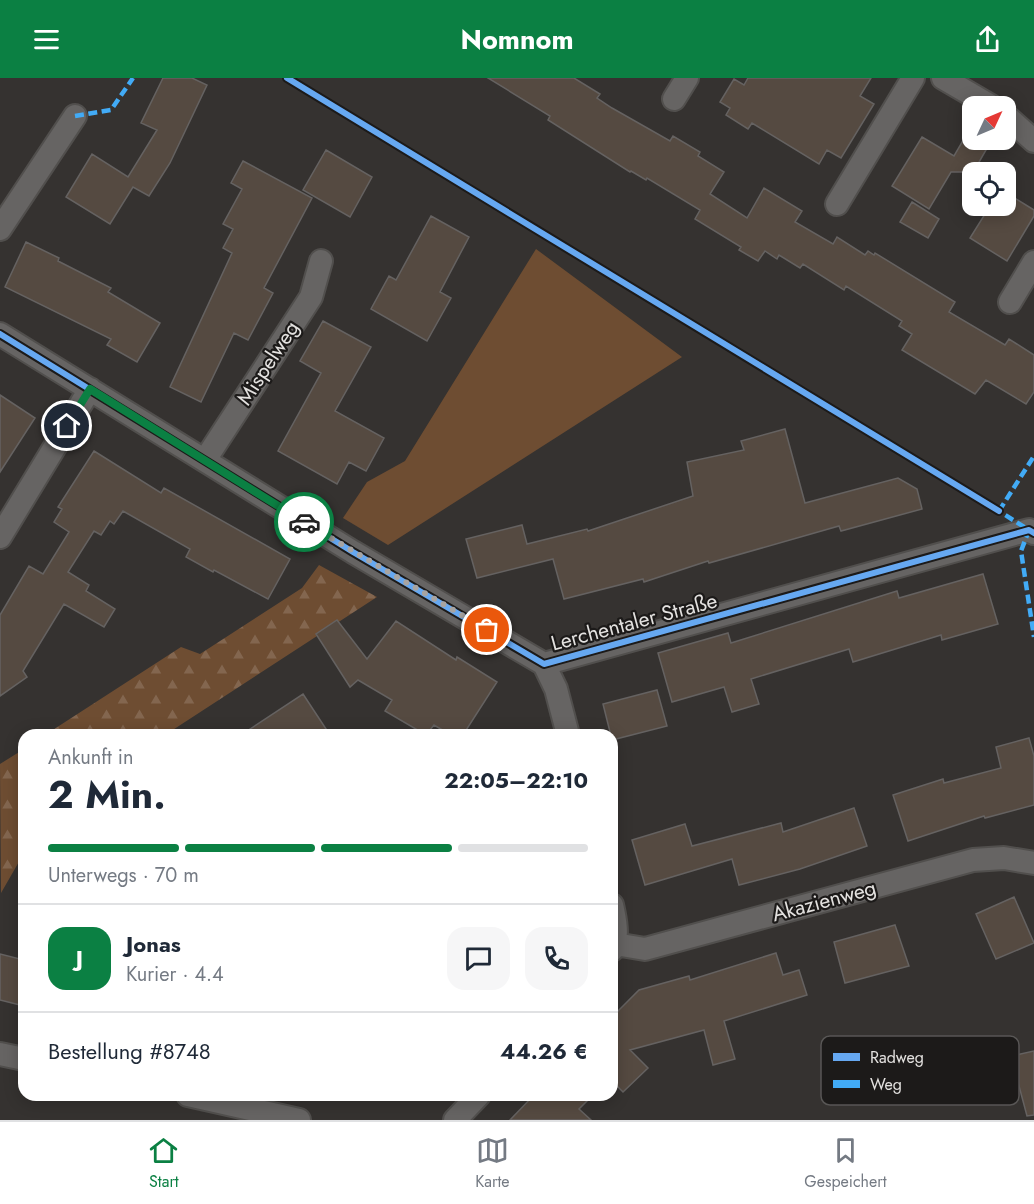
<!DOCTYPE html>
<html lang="de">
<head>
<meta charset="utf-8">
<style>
	:root { --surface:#fff; --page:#f6f6f7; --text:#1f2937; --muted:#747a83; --line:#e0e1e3; --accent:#0b8043 }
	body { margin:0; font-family:Jost,sans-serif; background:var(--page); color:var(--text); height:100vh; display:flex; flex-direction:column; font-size:22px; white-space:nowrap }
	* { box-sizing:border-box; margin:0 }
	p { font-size:20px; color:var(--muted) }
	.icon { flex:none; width:33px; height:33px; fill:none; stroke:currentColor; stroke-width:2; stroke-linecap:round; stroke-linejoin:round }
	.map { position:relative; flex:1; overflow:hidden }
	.side { position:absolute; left:18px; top:651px; width:600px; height:372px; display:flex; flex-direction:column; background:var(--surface); border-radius:18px; box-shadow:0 3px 15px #0003 }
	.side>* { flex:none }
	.needle { width:39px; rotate:46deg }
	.controls { position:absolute; left:962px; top:18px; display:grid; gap:12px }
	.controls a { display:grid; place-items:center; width:54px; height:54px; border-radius:12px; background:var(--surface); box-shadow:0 3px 15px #0003; font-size:30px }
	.pin { position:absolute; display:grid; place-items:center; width:51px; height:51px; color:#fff; margin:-26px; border:3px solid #fff; border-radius:50%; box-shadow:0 2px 6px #0007 }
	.courier { position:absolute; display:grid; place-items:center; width:60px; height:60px; margin:-30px; border:4px solid #0b8043; border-radius:50%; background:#fff; color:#222; box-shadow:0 2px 8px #0007 }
	.head em { font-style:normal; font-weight:700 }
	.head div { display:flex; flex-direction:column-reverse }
	.head { display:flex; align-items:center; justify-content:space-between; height:102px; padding:0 30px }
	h1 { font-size:39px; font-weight:700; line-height:45px }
	.bar { display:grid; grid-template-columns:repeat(4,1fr); gap:9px 6px; align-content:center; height:72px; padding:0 30px }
	.bar i { height:8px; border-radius:4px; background:var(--line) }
	.bar .current { background:var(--accent) }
	.bar p { grid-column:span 4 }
	.line { display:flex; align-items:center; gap:15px; padding:0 30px; border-top:2px solid var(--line) }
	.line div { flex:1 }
	.round { display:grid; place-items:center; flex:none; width:63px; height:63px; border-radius:18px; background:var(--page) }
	header { display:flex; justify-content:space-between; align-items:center; height:78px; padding:0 30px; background:var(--accent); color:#fff; font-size:27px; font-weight:700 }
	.dock { display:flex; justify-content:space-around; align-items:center; height:84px; border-top:2px solid var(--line); background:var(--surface); font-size:16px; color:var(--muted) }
	.dock a { display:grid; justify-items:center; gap:3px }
	.dock .current { color:var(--accent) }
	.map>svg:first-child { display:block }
	.green { fill:#6e4d32 }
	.forest { fill:url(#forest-firs) }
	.building { fill:#554a41; stroke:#656261; stroke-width:1.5 }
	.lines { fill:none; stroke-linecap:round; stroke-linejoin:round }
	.minor-casing { stroke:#514f4d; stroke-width:26 }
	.minor { stroke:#666463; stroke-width:22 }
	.quiet { stroke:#42abf6; stroke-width:4.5; stroke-dasharray:9 4.5; stroke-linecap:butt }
	.cycleway-casing { stroke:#1c1a19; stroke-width:10 }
	.cycleway { stroke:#66a8f1; stroke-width:6 }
	.done { stroke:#a7a4a2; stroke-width:6; stroke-dasharray:0 10.8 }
	.route { stroke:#0b8043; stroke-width:8 }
	.labels { text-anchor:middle; stroke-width:4.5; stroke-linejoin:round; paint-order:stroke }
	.street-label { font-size:21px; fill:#e4e2e0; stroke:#1c1a19 }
	.key { fill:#1c1a19; stroke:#585655; stroke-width:1.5 }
	.key-label { font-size:16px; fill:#e4e2e0 }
</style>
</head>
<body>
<header><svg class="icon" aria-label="menu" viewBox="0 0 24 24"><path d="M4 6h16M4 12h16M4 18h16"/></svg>Nomnom<svg class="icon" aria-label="share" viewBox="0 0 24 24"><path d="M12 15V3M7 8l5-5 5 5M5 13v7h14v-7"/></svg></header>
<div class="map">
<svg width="1034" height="1042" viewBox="0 0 1034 1042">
	<defs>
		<pattern id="forest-firs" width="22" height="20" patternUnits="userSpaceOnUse" patternTransform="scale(1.5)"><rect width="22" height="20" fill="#6e4d32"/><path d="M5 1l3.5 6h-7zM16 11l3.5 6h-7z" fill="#83664f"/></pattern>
	</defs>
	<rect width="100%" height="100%" fill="#353230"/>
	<!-- green -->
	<path class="green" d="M536,171L682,279L388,467L343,440L367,404L405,383Z"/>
	<!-- forest -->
	<path class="forest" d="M319,487L377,519L165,657H45L181,569L200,576L302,510Z
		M24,671V775L1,815L0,686Z"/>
	<!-- building -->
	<path class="building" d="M163,0H192L207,7L170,85L149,118L133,109L110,146L66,119L92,76L128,99L157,52L141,45Z
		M488,0H574L600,16L597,20L612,30L670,63L673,58L700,74L698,78L724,94L710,116L747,140L764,110L802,133L795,144L833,166L837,159L865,177L868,173L874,177L875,175L955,224L949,234L1005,267L1009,261L1034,277V314L1026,326L986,302L975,316L902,272L912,256L899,248L902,243L846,208L844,212L803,186L800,190L779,177L777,181L765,173L758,183L739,172L741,169L695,141L700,132L647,100L646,102L631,93L630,94L548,42L550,38Z
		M748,0H871L860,18L874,26L841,80L827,72L819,86L752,45L748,51L726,37L730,30L720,24L734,1L744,7Z
		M922,59L954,78L965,59L986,72L975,91L980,94H951L929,131L892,108Z
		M326,72L372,99L350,139L303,112Z
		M243,83L312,120L264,210L273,215L248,262L234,255L201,324L170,309L232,175L223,170L233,151L223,146L242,111L231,105Z
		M1005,114L1034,132V138L1007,183L970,160L990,128H1005Z
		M912,124L939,141L928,160L900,144Z
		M431,138L469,159L440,214L451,220L427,263L371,231L389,198L396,202Z
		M26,164L59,180L58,183L111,210L108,214L160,245L137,284L107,267L111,261L5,209Z
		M323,243L371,269L335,333L384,360L366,393L349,384L337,406L278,373L321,295L300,283Z
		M0,317L35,340L0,394Z
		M785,351L805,425L898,400L917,411L922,431L841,453L839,448L709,485L708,483L644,504L643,501L564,521L553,481L477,500L466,461L522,447L527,466L587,451L588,453L693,418L687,384L744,372L741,363Z
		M94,373L161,415L164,410L290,481L268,521L214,492L213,494L186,479L190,471L123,433L114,446L110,443L101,457L94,453L68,494L89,507L86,513L115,531L104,549L64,526L23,593L27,599L0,618V537L29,488L43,496L69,454L54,444L62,431L58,429Z
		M983,496L998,546L942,562L941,557L853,584L849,571L751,601L759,626L732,634L724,609L672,624L658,575L728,555L731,565L897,513L899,520Z
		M337,542L367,581L396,543L456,582L457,579L497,604L463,657H451L434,647L426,657L385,633L392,622L358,602L350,609L316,556Z
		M657,612L667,648L612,662L603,626Z
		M303,616L330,657H241Z
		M1029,660L1034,678V727L985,740L984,738L908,763L893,717L943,701L944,705L1001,690L996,669Z
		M854,730L867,768L800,791L739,807L732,781L645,807L632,762L685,746L692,768L781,745L783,754Z
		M1014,819L1034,865L996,881L976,836Z
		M895,847L909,888L845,905L834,864Z
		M776,875L783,897L799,892L807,917L724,943L735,981L713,987L704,952L630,972L648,990L623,1014L612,1003V939L639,912L689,898L690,902Z
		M0,876L24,882V928L0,922Z
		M1034,973V1037L1027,1038L1011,978Z
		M534,1017H593L579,1031L591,1042H510Z"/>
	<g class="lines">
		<!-- minor casing -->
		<g class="minor-casing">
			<path id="minor" d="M943,0L991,28
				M674,21L687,0
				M1005,37L1034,63
				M837,126L913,0
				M0,151L75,38
				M1010,224L1034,184
				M0,256L353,474L544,586L1029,452L1034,455
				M205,382L311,219L321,183
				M0,459L90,311
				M544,586L556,611L568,657
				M612,827C615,840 619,860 612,872
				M615,866L645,871L973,782L1004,780L1034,785
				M0,976L24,981
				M188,1017L299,1042
				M455,1042L479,1017"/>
		</g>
		<!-- minor -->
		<use href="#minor" class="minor"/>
		<!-- quiet -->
		<path class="quiet" d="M75,38L111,32L133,0
			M994,430L1029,452L1021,473L1034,559
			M999,433L1034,378"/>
		<!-- cycleway casing -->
		<g class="cycleway-casing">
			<path id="cycleway" d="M287,0L999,433
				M0,256L353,474L544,586L1029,452L1034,455"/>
		</g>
		<!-- cycleway -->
		<use href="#cycleway" class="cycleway"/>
	</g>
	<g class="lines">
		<!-- done -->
		<path class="done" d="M304,444L487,552"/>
		<!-- route -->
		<path class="route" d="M67,348L90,311L304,444"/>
	</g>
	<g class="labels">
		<!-- street labels -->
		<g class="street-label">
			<text transform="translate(268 285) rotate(-57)" y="7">Mispelweg</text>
			<text transform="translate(634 544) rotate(-15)" y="7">Lerchentaler Straße</text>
			<text transform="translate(824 823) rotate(-15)" y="7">Akazienweg</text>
		</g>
	</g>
	<!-- legend -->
	<rect x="821" y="958" width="198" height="69" rx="9" class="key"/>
	<rect x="833" y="975" width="27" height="8" fill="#66a8f1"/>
	<rect x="833" y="1002" width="27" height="8" fill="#42abf6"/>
	<g class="key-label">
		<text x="870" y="985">Radweg</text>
		<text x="870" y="1012">Weg</text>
	</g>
</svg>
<div class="controls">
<a><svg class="needle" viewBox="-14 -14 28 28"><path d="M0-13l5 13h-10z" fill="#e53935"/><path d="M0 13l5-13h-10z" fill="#747a83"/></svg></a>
<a><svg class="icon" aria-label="locate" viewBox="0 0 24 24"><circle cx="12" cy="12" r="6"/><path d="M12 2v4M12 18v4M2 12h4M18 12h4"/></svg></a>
</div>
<div class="pin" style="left:487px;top:552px;background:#ea580c"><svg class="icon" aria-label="bag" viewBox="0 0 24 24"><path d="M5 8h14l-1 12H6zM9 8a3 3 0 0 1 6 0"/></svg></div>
<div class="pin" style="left:67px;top:348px;background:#1f2937"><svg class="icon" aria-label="home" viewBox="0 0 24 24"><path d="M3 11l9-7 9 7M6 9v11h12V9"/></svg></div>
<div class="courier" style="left:304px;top:444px"><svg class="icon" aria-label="car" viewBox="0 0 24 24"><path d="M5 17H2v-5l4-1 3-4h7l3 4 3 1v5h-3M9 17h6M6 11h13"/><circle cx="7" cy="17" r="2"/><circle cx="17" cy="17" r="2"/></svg></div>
<section class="side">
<div class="head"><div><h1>2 Min.</h1><p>Ankunft in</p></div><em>22:05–22:10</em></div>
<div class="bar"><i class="current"></i><i class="current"></i><i class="current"></i><i></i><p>Unterwegs · 70 m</p></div>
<div class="line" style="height:108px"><b class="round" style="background:var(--accent);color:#fff">J</b><div><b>Jonas</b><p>Kurier · 4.4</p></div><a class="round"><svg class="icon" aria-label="chat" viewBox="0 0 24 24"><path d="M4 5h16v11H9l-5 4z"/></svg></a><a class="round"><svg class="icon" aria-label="phone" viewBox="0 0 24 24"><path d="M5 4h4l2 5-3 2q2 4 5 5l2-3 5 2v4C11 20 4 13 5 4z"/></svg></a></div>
<div class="line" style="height:78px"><div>Bestellung #8748</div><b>44.26 €</b></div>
</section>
</div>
<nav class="dock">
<a class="current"><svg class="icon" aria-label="home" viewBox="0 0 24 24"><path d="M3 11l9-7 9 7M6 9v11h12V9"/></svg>Start</a>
<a><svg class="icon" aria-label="map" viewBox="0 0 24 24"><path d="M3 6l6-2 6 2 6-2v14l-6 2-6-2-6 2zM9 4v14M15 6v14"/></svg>Karte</a>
<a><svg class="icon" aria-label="saved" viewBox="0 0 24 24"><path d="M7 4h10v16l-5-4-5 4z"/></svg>Gespeichert</a>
</nav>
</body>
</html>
